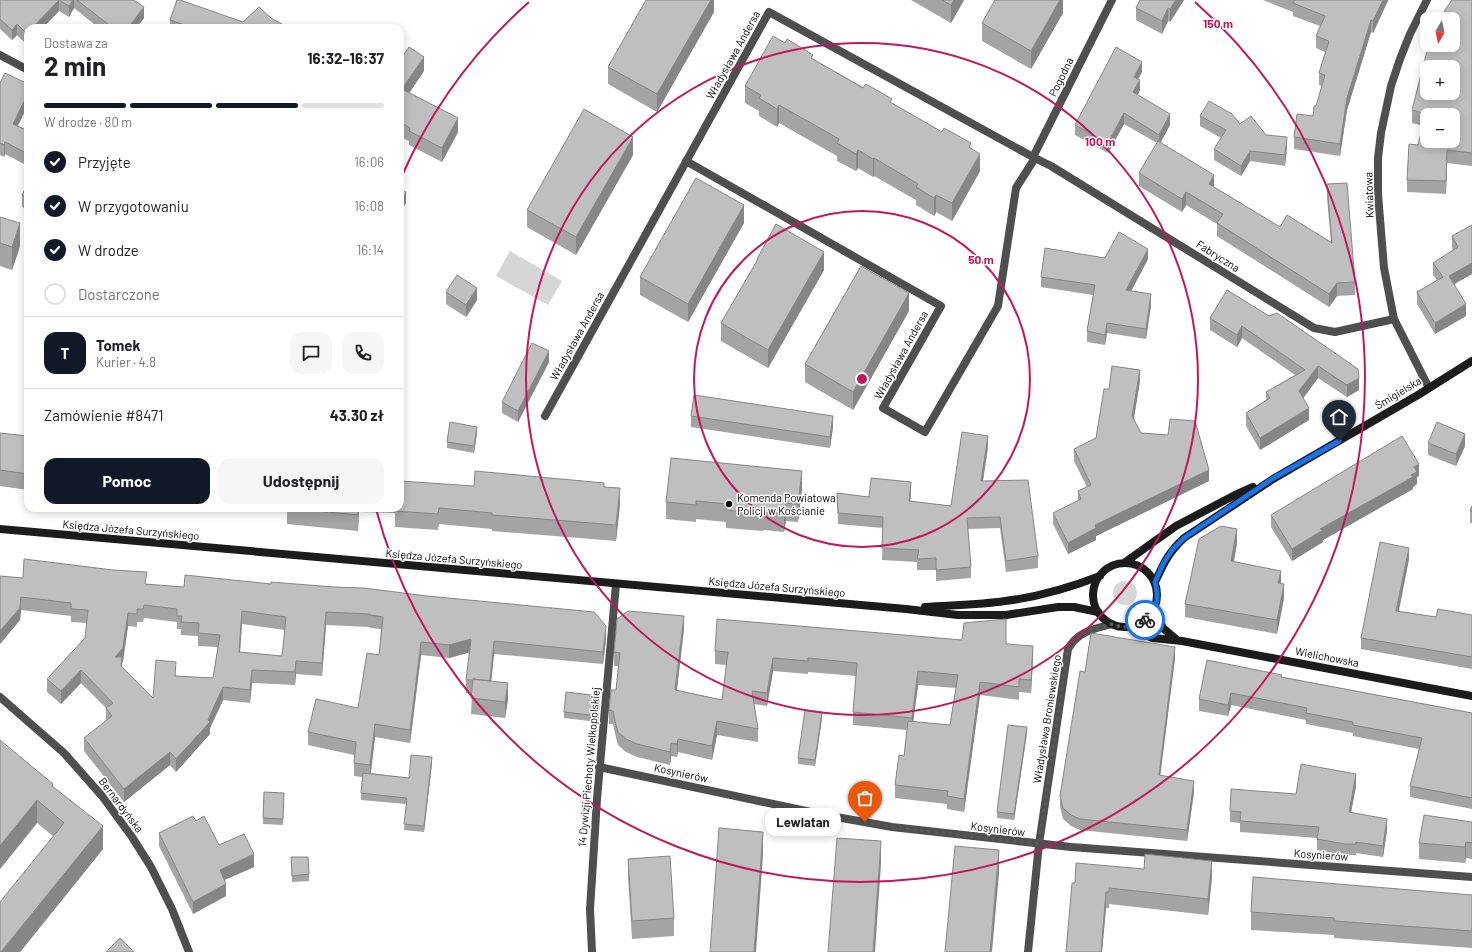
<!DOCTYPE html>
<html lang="pl">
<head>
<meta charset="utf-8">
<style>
	:root { --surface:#fff; --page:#f6f6f6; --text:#202124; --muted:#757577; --line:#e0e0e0; --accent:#111827 }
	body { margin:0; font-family:Barlow,sans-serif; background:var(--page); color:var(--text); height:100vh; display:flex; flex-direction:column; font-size:15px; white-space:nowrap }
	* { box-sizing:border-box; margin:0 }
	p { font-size:13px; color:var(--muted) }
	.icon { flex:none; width:22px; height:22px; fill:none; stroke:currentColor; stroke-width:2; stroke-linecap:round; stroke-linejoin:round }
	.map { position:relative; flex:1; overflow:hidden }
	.drawer { position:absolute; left:24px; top:24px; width:380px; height:488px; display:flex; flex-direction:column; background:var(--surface); border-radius:12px; box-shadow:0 2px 10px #0003 }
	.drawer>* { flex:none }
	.needle { width:26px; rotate:189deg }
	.fabs { position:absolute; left:1420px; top:12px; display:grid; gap:8px }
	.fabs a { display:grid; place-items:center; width:40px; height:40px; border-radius:8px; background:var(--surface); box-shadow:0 2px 10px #0003; font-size:20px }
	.pin { position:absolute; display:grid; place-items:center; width:34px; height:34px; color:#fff; margin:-41px -17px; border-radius:50% 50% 50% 0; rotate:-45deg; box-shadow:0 0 4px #0007 }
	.pin .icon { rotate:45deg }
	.courier { position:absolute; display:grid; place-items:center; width:40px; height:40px; margin:-20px; border:3px solid #1a73e8; border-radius:50%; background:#fff; color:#222; box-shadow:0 1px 5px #0007 }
	.bubble { position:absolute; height:28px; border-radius:12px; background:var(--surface); box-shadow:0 2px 10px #0003; font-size:13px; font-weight:700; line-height:28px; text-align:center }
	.headline em { font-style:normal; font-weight:700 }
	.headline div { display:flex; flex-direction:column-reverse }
	.headline { display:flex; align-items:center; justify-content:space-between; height:68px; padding:0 20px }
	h1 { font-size:26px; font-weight:700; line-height:30px }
	.bar { display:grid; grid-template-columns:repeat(4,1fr); gap:6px 4px; align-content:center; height:48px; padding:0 20px }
	.bar i { height:5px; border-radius:3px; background:var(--line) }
	.bar .selected { background:var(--accent) }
	.bar p { grid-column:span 4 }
	.line { display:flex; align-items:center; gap:10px; padding:0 20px; border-top:1px solid var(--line) }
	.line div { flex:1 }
	.round { display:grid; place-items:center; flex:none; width:42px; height:42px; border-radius:12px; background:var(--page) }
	ol { padding:0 20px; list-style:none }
	li { display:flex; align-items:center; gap:12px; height:44px }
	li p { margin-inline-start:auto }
	li .icon { padding:4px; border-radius:50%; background:var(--accent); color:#fff; stroke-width:4 }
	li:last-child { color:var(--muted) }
	li i { width:22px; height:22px; border:2px solid var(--line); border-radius:50% }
	.cta { display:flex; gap:8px; margin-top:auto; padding:8px 20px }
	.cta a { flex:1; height:46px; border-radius:12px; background:var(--accent); color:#fff; font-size:16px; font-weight:700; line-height:46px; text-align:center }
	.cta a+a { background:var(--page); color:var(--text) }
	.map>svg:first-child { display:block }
	.green { fill:#d6d6d6 }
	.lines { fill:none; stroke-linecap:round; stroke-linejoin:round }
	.street { stroke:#4f4f4f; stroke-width:8 }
	.secondary { stroke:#1c1c1c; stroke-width:8 }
	.wall { fill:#a4a4a4; fill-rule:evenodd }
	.shaded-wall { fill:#868686 }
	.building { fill:#bfbfbf; stroke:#868686; fill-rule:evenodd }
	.done { stroke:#595959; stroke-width:4; stroke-dasharray:0 7.2 }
	.route { stroke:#1a73e8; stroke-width:5 }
	.ring { fill:none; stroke:#c2185b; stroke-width:2 }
	.poi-dot { fill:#000; stroke:#fff; stroke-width:1.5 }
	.labels { text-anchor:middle; stroke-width:3; stroke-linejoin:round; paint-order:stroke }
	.street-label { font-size:11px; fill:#000; stroke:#fff }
	.poi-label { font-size:11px; fill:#000; stroke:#fff; text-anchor:start }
	.centre { fill:#c2185b; stroke:#fff; stroke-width:2 }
	.ring-label { font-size:12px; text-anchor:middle; font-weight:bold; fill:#c2185b; stroke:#fff; stroke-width:3; stroke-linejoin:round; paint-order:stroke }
</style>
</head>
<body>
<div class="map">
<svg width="1472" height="952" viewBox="0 0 1472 952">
	<rect width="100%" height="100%" fill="#fff"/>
	<!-- green -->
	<path class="green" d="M510,251L562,281L548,305L496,276Z
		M1113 593a12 12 0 1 1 24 0a12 12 0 1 1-24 0Z"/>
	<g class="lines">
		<!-- street -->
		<path class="street" d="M1112,0L1033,157L1051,166L1314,328L1335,332L1394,319
			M1427,0L1410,34L1400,59L1391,86L1381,133L1378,158V194L1384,268L1394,319L1429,388
			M0,55L28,70
			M686,161L941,306L883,408L925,432L998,306L1016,188L1035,158
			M545,416L769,12L1033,157
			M0,697L64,753L102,796L132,837L151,867L172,909L189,952
			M599,767L825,815L892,827L1071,847L1472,877
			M592,952L590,909L597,799L616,584
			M1028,952L1039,844L1068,649C1078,631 1094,629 1112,624"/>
		<!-- secondary -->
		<path class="secondary" d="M0,529L906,609L958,615H1006L1058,607H1074L1098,612
			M1124,563L1176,526L1235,495L1253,487
			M1093 595a32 32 0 1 1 64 0a32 32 0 1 1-64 0Z
			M1155,582C1164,563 1168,553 1184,538L1273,479L1418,395L1472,361
			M925,607C951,605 978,605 1005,601C1038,597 1069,588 1100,576
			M1153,610L1163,628L1177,640
			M1131,627L1152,638L1182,641L1472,696"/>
	</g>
	<!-- wall -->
	<path class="wall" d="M0,0H134L144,18L136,28H99L74,8L69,17L59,11L27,45L17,35L12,40L0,29Z
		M714,0V12L657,112L608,84V67Z
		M911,0H964L951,23Z
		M1063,0V13L1031,69L982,41V23Z
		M1140,0H1184L1170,22L1168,21L1162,34L1136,20V8Z
		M1263,0H1388L1373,33L1371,32L1347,110L1340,156L1294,149V137L1313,116L1322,86L1319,85V73L1325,52L1316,48V36L1320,26L1293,16V12Z
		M1472,0V166L1447,163L1446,194L1407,192V180L1418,145L1423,126L1412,123V110Z
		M271,18L289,28H170V20L243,22Z
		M813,59L971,148L980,171L952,221L936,212L934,216L916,205V200L874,176L873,177L858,168L856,171L837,161V156L779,123L777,127L759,116V111L745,103V86Z
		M400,60L424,71L409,93L458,132L442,162L409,145V141L400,137Z
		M1142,72L1138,79L1140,90L1138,95L1170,125L1161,142L1214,187L1280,227L1331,243L1327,198V184L1355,282V295L1337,296L1329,307L1217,236V224L1186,205L1182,212L1139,186V173L1157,143L1124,124L1108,153L1075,135V125Z
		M0,83L18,126L28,131V166L5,154L4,157L0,155Z
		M1200,116L1240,124L1266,135L1287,147L1285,166L1250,161L1241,176L1214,160V149L1221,138L1200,126Z
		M633,155L576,255L527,227V210Z
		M28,183V210L22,207V195Z
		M0,217L20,246L12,270L0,266Z
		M744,223L688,322L640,295V277Z
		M1472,225V274L1454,284L1466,316L1435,334L1417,304V292L1437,280L1433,275V263L1453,250L1452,248V236Z
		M757,259L824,270L768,368L721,341V323L757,261Z
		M1148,259L1131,291L1151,305L1146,339L1107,333L1105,345L1087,342V331L1093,295L1041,287V277Z
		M1227,290L1359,390L1347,397L1318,378L1303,398L1309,420L1260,450L1246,426V413L1266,401V392L1295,375L1242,338L1237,347L1210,330V318Z
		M446,292L477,300L466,317L446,304Z
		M909,311L853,410L805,382V364Z
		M549,362L518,422L502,413V402Z
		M1140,381L1134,419L1141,433L1209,481L1096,536V540L1068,554L1053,524V513L1078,501V491L1087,487L1074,461V449L1096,438L1109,389Z
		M691,416L833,427L830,448L691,427Z
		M0,433L28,436V490L0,486Z
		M477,433L474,453L447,448V442Z
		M1428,443L1465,446L1456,466L1428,455Z
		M988,447L983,481L1038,556V568L1006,572L1000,528L968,529L971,567V578L936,581V570H917V562L882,560L883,528L838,524L837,493L869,497L911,494L910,501L951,506Z
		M1419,476L1417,477V484L1413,487V489L1323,540V542L1292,561L1271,527V515Z
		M474,486L604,487L620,504L616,541L492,531V529L439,524L438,530L395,527V513L359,512L358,531L287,524V508H400Z
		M802,489L798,522L786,521L784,532L764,530L763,531L726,528V522L696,519V522L666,519V502Z
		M1472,506V523H1470V511Z
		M179,508H197L196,510Z
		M1237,543L1234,562L1281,583L1284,598L1277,634L1185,617V604Z
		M1409,559L1399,611L1436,617L1472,615V669L1361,649V638Z
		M23,578L147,584L606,639L603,664L494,654L491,681L508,699L505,718L471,714L472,693H466V680L470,652L449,658L421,655L410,743L375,737L371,773L409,778L432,763L424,832L404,830L406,805V804L361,800L362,777L354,776V755L308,745V732L358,708L379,655L381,629L370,628V627L326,625L322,676L296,674L295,685L252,683L250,703L223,700L210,728V734L176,772L170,765L124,802L84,751V738L106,721V708L81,683L61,704L47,692V679L85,638L87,623L71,622V616L21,610L20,620L0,644ZM144,618L177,622V629H181V635L198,636V646L218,647L213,678L176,676L153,698L122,667V663L123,661L128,626L137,627V622H143ZM242,624L285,630L282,656L240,652Z
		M684,629L677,690L722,700L726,665L715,664V651L962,640L1006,644L1033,660L1031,693L1019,692V700L980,695L964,812L947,809V804L895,798V785L904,756L907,730L853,725V712L856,676L808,672V674L773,671L767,706L754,704L758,729V742L717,735L712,760L678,752L677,757L671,756L670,765L637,757L626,752L618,745L616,738L613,724H609V710L616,690L618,666H614V652ZM918,685L956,688L950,725L913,722Z
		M1175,658L1160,775L1194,792L1187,841L1080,830L1071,826L1063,819L1060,807V796L1085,672Z
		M1282,677L1472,713V809L1410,797V786L1419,749L1353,736V733L1306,724V720L1231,705L1228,716L1199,711V699Z
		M600,702L598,722L564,718V712Z
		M822,718L815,766L798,764V758Z
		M1027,733L1014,820L997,818V812Z
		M0,740L53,787L103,849L20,952H0L53,836L37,823L0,869Z
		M1356,786L1351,812L1387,830L1383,857L1356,853V855H1345L1317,850V838L1240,832V823L1230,822V811L1296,794Z
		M264,792L284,799L283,825L263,824Z
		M196,821L219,845L254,867L224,880L226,896L193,914L159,846V833Z
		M1472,822V859L1466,858L1465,863L1419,859V843Z
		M628,859L674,918V936L632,939L628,877Z
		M291,863L309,874V881L292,882Z
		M1212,877L1208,915L1109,904V908H1106L1102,952H1066L1075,883Z
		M1472,895V948L1334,938V935L1251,930V912Z"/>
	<!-- shaded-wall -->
	<path class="shaded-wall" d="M59,0V11L42,28H32Z
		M73,0H74V8L69,17V6Z
		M711,0H714V12L657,112V94Z
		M954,0H964L951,23V5Z
		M1060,0H1063V13L1031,69V51Z
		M1176,0H1184L1170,22V9Z
		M1383,0H1388V1L1373,33V21Z
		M144,7V18L136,28H128Z
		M1168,8V21L1162,34V21Z
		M1371,20V32L1347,110L1340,156V144L1347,98Z
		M17,24V35L12,40V30Z
		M28,33V43L27,45V34Z
		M424,57V71L402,104V89Z
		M1142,62V72L1134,87V77Z
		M1140,80V90L1133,103V92Z
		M28,93V105L13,136V124Z
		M779,105V123L777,127V109Z
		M1124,113V124L1108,153V143Z
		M1170,114V125L1159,145V135Z
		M458,118V132L442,162V148Z
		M633,137V155L576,255V237Z
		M1287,137V147L1285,166V155Z
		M5,142V154L4,157V145Z
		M858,150V168L856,171V154Z
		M1447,150V163L1446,194V181Z
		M1250,151V161L1241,176V166Z
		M980,154V171L952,221V203Z
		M874,158V176L873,177V159Z
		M1214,175V188L1209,184Z
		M406,192V203L400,213V203Z
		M1186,192V205L1182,212V199Z
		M936,195V212L934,216V198Z
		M744,205V223L688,322V304Z
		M20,223V246L12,270V247Z
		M1148,249V259L1126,301V290Z
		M824,252V270L768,368V350Z
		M1472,263V274L1449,287V276Z
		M1337,283V296L1329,307V294Z
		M477,288V300L466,317V305Z
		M909,293V311L853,410V392Z
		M1151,294V305L1146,339V329Z
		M1466,304V316L1435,334V323Z
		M1107,323V333L1105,345V335Z
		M1242,326V338L1237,347V335Z
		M549,351V362L518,422V411Z
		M1318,366V378L1299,404V391Z
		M1140,370V381L1132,428V416Z
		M1359,378V390L1347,397V385Z
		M1309,408V420L1260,450V438Z
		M833,416V427L830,448V437Z
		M477,427V433L474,453V446Z
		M1465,434V446L1456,466V454Z
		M988,436V447L981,493V481Z
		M1419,464V476L1417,477V484L1413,487V489L1323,540V542L1292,561V549L1320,529L1411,475L1414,467Z
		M1209,470V481L1096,536V540L1068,554V543L1095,525Z
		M802,471V489L798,522V504Z
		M911,482V494L909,512V501Z
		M620,488V504L616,541V525Z
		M786,503V521L784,532V514Z
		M358,508H359L358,531Z
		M1237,529V543L1231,575V561Z
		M1409,548V559L1396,623V611Z
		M1281,571V585L1278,583Z
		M1284,584V598L1277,634V620Z
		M21,597V610L20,620L0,644V631Z
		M242,611V624L239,665V652Z
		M326,612V625L322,676V663Z
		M128,613V626L123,661L122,663V670L115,657Z
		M684,616V629L675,703V690Z
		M606,626V639L603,664V652Z
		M471,639V652L449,658V645Z
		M494,641V654L490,695V682Z
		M421,642V655L410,743V730Z
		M1033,646V660L1031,693V680Z
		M1175,647V658L1159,786V775Z
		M773,658V671L767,706V693Z
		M296,661V674L295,685V672Z
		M81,670V683L61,704V691Z
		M252,670V683L250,703V690Z
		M918,671V685L912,731V718Z
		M980,682V695L964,812V799Z
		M508,683V699L505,718V702Z
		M223,687V700L210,728V734L176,772V759L208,720Z
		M1231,693V705L1228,716V705Z
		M600,696V702L598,722V716Z
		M822,712V718L815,766V760Z
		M717,721V735L712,760V746Z
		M375,724V737L370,778V765Z
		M1027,727V733L1014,820V814Z
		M678,739V752L677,757V744Z
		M671,743V756L670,765V752Z
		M170,752V765L124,802V789Z
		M432,757V763L424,832V826Z
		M1356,774V786L1349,823V812Z
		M1194,781V792L1187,841V830Z
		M37,800V823L0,869V846Z
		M1387,819V830L1383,857V846Z
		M103,826V849L20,952H1Z
		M763,832V855L756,952H754Z
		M881,841V864L875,952H873Z
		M1466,842V858L1465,863V847Z
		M999,850V873L992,952H990Z
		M254,854V867L220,882V870Z
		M1212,861V877L1208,915V899Z
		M226,884V896L193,914V902Z
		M1106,892V908L1102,952H1101Z"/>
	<!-- building -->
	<path class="building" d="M0,0H59L32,28H28V33L27,34L17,24L12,30L0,19Z
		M59,0H73L69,6Z
		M77,0H134L144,7L128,28H113Z
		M177,0H180L243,22L259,7L271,18L289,28H189L190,27L170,20Z
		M646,0H711L657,94L608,67Z
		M942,0H954L951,5Z
		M995,0H1060L1031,51L982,23Z
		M1140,0H1176L1170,9L1168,8L1162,21L1136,8Z
		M1294,0H1383L1373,21L1371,20L1347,98L1340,144L1294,137L1297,114L1313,116L1314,106H1316L1325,75L1319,73L1329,41L1316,36L1325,16L1293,3L1295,0Z
		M1452,0H1472V153L1447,150L1446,181L1407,180L1409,144L1418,145L1426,114L1412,110L1426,55L1430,45H1453V19H1441L1445,10ZM1427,67H1453V93H1427ZM1427,115H1453V141H1427Z
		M773,36L785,43L787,39L813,55L811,58L863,88L866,84L892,99L890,102L942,132L944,128L971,143L969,147L980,154L952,203L936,195L934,198L916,187L918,184L874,158L873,159L858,150L856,154L837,143L839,139L779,105L777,109L759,98L761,95L745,86Z
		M409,47L424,57L402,89L458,118L442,148L409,131L410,128L400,122V60Z
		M1116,47L1142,62L1134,77L1140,80L1133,92L1170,114L1159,135L1124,113L1108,143L1075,125Z
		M5,73L28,84V93L13,124L28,131V154L5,142L4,145L0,143V83Z
		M1209,101L1232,114L1240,124L1251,116L1266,135L1287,137L1285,155L1250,151L1241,166L1214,149L1226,130L1200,116Z
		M584,109L633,137L576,237L527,210Z
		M1158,141L1214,175L1209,184L1280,227L1287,215L1332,243L1327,184L1347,183L1355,282L1337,283L1329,294L1217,223L1223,214L1186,192L1182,199L1139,173Z
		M696,178L744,205L688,304L640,277Z
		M28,183V198L22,195Z
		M400,189L406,192L400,203Z
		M0,217L20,223L12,247L0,243Z
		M776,224L824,252L768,350L721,323L758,259H757Z
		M1472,225V263L1449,276L1466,304L1435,323L1417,292L1443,277L1433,263L1458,247L1452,236Z
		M1119,232L1148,249L1126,290L1151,294L1146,329L1107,323L1105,335L1087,331L1095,285L1041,277L1045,248L1105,258Z
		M861,266L909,293L853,392L805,364Z
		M457,275L477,288L466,305L446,292Z
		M1227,290L1269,316L1277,313L1358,369L1359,378L1347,385L1318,366L1299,391L1309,408L1260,438L1246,413L1270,398L1266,392L1305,370L1242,326L1237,335L1210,318Z
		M532,343L549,351L518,411L502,402Z
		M1112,366L1140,370L1132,416L1141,433L1168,435L1170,419L1195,421L1209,470L1095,525L1096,528L1068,543L1053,513L1081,499L1078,491L1091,485L1074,449L1096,438L1104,389H1109Z
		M694,395L833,416L830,437L691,416Z
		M450,422L477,427L474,446L447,442Z
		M1437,422L1465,434L1456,454L1428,443Z
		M962,432L988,436L981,481L1028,480L1038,556L1006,561L1000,517L967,518L971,567L936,570V558L917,559L919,550L882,548L883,517L838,513L837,493L869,497L871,478L911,482L909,501L951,506Z
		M0,433L28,436V474L0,470Z
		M1402,436L1419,464L1414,467L1417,472L1411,475L1413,477L1320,529L1323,530L1292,549L1271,515Z
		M671,458L802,471L798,504L786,503L784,514L764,512L763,514L726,510L727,504L696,501V505L666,502Z
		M475,471L604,483V487L620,488L616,525L492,515V513L439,508L438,514L395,511V508H400V481L474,486Z
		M1472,506V512L1470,511Z
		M287,508H358V515Z
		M1221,526L1237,529L1231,561L1281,571L1278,583L1284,584L1277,620L1185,604L1199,539Z
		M1380,542L1409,548L1396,611L1436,617L1438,609L1472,615V657L1361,638Z
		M24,559L113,570L147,572L145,584L184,587L185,575L271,584V582L334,587L364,588L427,596L594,612L606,626L603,652L494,641L490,681L473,679V680H466L471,639L449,645L421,642L410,730L375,724L370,765L354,763L356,742L308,732L316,699L358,708L367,653L379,655L383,617L370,615V614L326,612L322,663L296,661L295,672L252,670L250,690L223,687L208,720L210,722L176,759L170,752L124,789L84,738L112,716L106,708L113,703L81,670L61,691L47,679L85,638L88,610L71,609V603L21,597L20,608L0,631V576L23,578ZM144,605L177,609V616H182L181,622L199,623L198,633L220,635L213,678L175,676L176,662L156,660L153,698L121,666L122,657H115L123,648L128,613L137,614V609H143ZM242,611L286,617L282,656L239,652Z
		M628,611L684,616L675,690L722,700L728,652L715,651L717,619L962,640L964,623L1006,619V644L1033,646L1031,680L1019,679V687L980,682L964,799L947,796L948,791L895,785L899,755L904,756L908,721L950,725L958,675L918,671L912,718L853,712L857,663L808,658V661L773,658L767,693L752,691L758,729L717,721L712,746L678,739L677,744L671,743L670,752L637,744L626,739L618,732L616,725L613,711L609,710L611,690H616L620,653L614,652L617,619Z
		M1091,633L1175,647L1159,775L1194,781L1187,830L1080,819L1071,815L1063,808L1060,796L1080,671L1085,672Z
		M1207,660L1282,675L1281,677L1472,713V798L1410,786L1422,738L1353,725V722L1306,713L1307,708L1231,693L1228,705L1199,699Z
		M473,679L508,683L505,702L471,698Z
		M566,692L600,696L598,716L564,712Z
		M805,710L822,712L815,760L798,758Z
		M1008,725L1027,727L1014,814L997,812Z
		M0,740L53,784L52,786L103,826L1,952H0V902L64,823L37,800L0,846Z
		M411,755L432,757L424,826L404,824L407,799L406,798L361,793L363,773L409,778Z
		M1301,764L1356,774L1349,812L1387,819L1383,846L1356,842V844H1345L1317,839L1319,827L1240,821L1241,812L1230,811L1231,789L1296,794Z
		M264,792L284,793L283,819L263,818Z
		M1424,815L1472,822V843L1466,842L1465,847L1419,843Z
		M193,816L196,821L204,816L219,845L244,834L254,854L220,870L226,884L193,902L159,833Z
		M719,828L763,832L754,952H710Z
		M837,838L881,841L873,952H828Z
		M955,846L999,850L990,952H945Z
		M1145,854L1212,861L1208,899L1109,888V892H1106L1101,952H1066L1072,883H1075L1076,863L1144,869Z
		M670,856L674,918L632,921L628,859Z
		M291,857H308L309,874L292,876Z
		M1253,877L1472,895V931L1334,921V918L1251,912Z
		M120,938L134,952H106Z"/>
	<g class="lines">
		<!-- done -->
		<path class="done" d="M865,822L892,827L1039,844L1068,649L1072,642L1086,631L1112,624L1121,627H1131L1140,624L1145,620"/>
		<!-- route -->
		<path class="route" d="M1145,620L1153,610L1157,601V592L1155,582L1163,564L1172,550L1184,538L1272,479L1339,441"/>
	</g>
	<!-- distance rings -->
	<g class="ring">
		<circle cx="862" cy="379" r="168"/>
		<circle cx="862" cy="379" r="336"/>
		<path d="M401 178A503 503 0 0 1 529 2M1195 2A503 503 0 1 1 376 509"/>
	</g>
	<!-- markers -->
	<circle class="poi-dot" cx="729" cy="504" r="4"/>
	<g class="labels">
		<!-- street labels -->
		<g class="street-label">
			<text transform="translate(733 55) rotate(-61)" y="4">Władysława Andersa</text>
			<text transform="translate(1061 77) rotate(-64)" y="4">Pogodna</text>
			<text transform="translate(1369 195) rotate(-92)" y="4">Kwiatowa</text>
			<text transform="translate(1218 256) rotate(32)" y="4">Fabryczna</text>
			<text transform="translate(577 336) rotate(-61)" y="4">Władysława Andersa</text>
			<text transform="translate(901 355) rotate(-61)" y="4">Władysława Andersa</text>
			<text transform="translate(1398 393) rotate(-31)" y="4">Śmigielska</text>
			<text transform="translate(131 530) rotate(5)" y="4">Księdza Józefa Surzyńskiego</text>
			<text transform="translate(454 559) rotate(5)" y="4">Księdza Józefa Surzyńskiego</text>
			<text transform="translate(777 587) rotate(5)" y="4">Księdza Józefa Surzyńskiego</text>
			<text transform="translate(1327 657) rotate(11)" y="4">Wielichowska</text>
			<text transform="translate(1047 719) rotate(-81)" y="4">Władysława Broniewskiego</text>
			<text transform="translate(589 767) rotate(-85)" y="4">14 Dywizji Piechoty Wielkopolskiej</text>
			<text transform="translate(681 773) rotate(12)" y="4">Kosynierów</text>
			<text transform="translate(121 805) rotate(53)" y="4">Bernardyńska</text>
			<text transform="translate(998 829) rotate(7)" y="4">Kosynierów</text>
			<text transform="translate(1321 855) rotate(4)" y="4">Kosynierów</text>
		</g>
		<!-- poi labels -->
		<g class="poi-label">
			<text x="737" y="502">Komenda Powiatowa<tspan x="737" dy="13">Policji w Kościanie</tspan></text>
		</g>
	</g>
	<circle cx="862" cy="379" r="6" class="centre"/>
	<g class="ring-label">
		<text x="1218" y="28">150 m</text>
		<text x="1100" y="146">100 m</text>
		<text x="981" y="264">50 m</text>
	</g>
</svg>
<div class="fabs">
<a><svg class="needle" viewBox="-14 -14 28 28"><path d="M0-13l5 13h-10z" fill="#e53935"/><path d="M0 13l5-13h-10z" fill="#757577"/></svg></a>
<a>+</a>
<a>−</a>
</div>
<div class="pin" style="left:865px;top:822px;background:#ea580c"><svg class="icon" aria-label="bag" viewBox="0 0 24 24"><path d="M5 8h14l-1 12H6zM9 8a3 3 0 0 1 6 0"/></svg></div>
<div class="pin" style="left:1339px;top:441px;background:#1f2937"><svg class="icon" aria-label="home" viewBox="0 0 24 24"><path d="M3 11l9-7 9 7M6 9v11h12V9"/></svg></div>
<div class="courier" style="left:1145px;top:620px"><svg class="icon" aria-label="bike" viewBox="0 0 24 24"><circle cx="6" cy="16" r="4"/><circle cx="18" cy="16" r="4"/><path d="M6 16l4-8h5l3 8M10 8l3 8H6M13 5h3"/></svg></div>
<div class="bubble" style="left:765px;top:808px;width:76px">Lewiatan</div>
<section class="drawer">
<div class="headline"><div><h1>2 min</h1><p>Dostawa za</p></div><em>16:32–16:37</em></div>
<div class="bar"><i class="selected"></i><i class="selected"></i><i class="selected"></i><i></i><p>W drodze · 80 m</p></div>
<ol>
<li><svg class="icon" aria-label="check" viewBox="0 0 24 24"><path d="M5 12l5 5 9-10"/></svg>Przyjęte<p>16:06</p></li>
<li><svg class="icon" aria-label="check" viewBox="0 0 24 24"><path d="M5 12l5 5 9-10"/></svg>W przygotowaniu<p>16:08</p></li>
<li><svg class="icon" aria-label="check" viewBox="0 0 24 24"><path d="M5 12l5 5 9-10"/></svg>W drodze<p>16:14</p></li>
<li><i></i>Dostarczone</li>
</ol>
<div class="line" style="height:72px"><b class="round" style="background:var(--accent);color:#fff">T</b><div><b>Tomek</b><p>Kurier · 4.8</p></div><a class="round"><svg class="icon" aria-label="chat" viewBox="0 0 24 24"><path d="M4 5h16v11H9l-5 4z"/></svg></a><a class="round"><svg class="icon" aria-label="phone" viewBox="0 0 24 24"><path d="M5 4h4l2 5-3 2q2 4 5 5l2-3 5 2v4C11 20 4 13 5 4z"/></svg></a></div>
<div class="line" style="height:52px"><div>Zamówienie #8471</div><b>43.30 zł</b></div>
<div class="cta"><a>Pomoc</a><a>Udostępnij</a></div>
</section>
</div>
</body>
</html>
